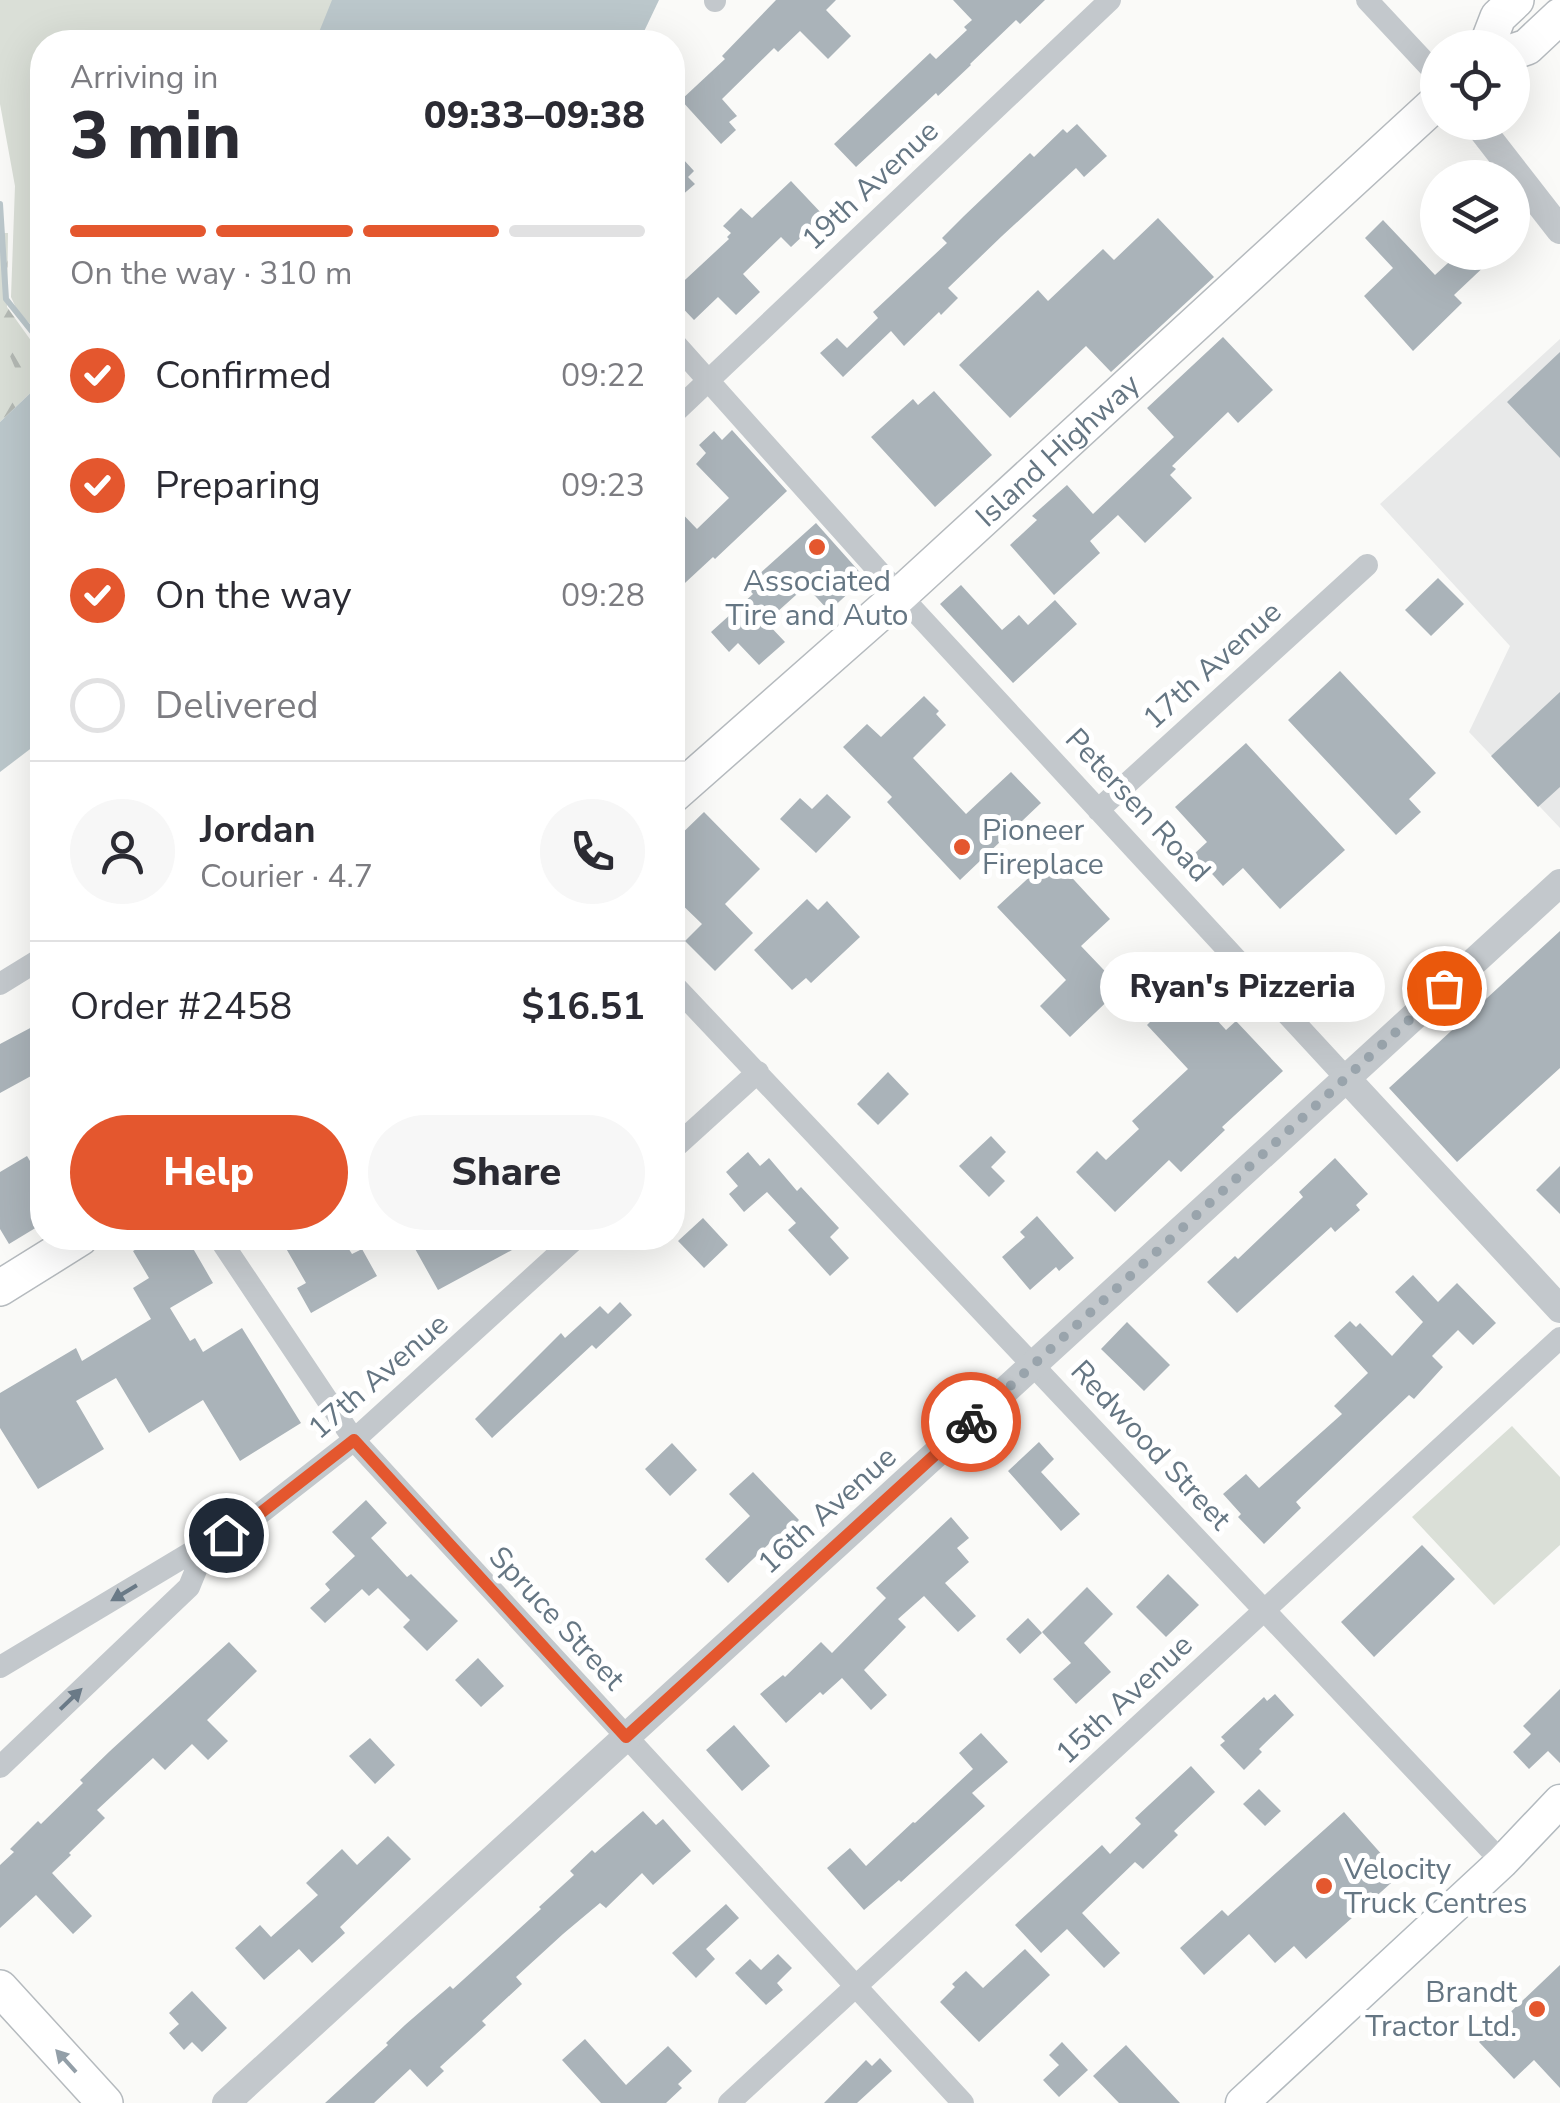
<!DOCTYPE html>
<html lang="en">
<head>
<meta charset="utf-8">
<style>
	:root { --surface:#fff; --page:#f7f7f7; --text:#2b2b33; --muted:#7c7c81; --line:#e1e1e2; --accent:#e4572e }
	body { margin:0; font-family:"Nunito Sans",sans-serif; background:var(--page); color:var(--text); height:100vh; display:flex; flex-direction:column; font-size:38px; white-space:nowrap }
	* { box-sizing:border-box; margin:0 }
	p { font-size:32px; color:var(--muted) }
	.icon { flex:none; width:55px; height:55px; fill:none; stroke:currentColor; stroke-width:2; stroke-linecap:round; stroke-linejoin:round }
	.map { position:relative; flex:1; overflow:hidden }
	.drawer { position:absolute; left:30px; top:30px; width:655px; height:1220px; display:flex; flex-direction:column; background:var(--surface); border-radius:40px; box-shadow:0 10px 40px #0002 }
	.drawer>* { flex:none }
	.controls { position:absolute; left:1420px; top:30px; display:grid; gap:20px }
	.controls a { display:grid; place-items:center; width:110px; height:110px; border-radius:50%; background:var(--surface); box-shadow:0 10px 40px #0002; font-size:50px }
	.pin { position:absolute; display:grid; place-items:center; width:85px; height:85px; color:#fff; margin:-42px; border:5px solid #fff; border-radius:50%; box-shadow:0 2px 10px #0007 }
	.courier { position:absolute; display:grid; place-items:center; width:100px; height:100px; margin:-50px; border:8px solid #e4572e; border-radius:50%; background:#fff; color:#222; box-shadow:0 2px 12px #0007 }
	.bubble { position:absolute; height:70px; border-radius:35px; background:var(--surface); box-shadow:0 10px 40px #0002; font-size:32px; font-weight:800; line-height:70px; text-align:center }
	.head em { font-style:normal; font-weight:800 }
	.head div { display:flex; flex-direction:column-reverse }
	.head { display:flex; align-items:center; justify-content:space-between; height:170px; padding:0 40px }
	h1 { font-size:65px; font-weight:800; line-height:75px }
	.bar { display:grid; grid-template-columns:repeat(4,1fr); gap:15px 10px; align-content:center; height:120px; padding:0 40px }
	.bar i { height:12px; border-radius:8px; background:var(--line) }
	.bar .on { background:var(--accent) }
	.bar p { grid-column:span 4 }
	.line { display:flex; align-items:center; gap:25px; padding:0 40px; border-top:2px solid var(--line) }
	.line div { flex:1 }
	.round { display:grid; place-items:center; flex:none; width:105px; height:105px; border-radius:52px; background:var(--page) }
	ol { padding:0 40px; list-style:none }
	li { display:flex; align-items:center; gap:30px; height:110px }
	li p { margin-inline-start:auto }
	li .icon { padding:10px; border-radius:50%; background:var(--accent); color:#fff; stroke-width:4 }
	li:last-child { color:var(--muted) }
	li i { width:55px; height:55px; border:5px solid var(--line); border-radius:50% }
	.action { display:flex; gap:20px; margin-top:auto; padding:20px 40px }
	.action a { flex:1; height:115px; border-radius:60px; background:var(--accent); color:#fff; font-size:40px; font-weight:800; line-height:115px; text-align:center }
	.action a+a { background:var(--page); color:var(--text) }
	.map>svg:first-child { display:block }
	.built { fill:#e8e9e9 }
	.forest { fill:url(#forest-firs) }
	.park { fill:#dadfd7 }
	.water { fill:#bbc7cb }
	.lines { fill:none; stroke-linecap:round; stroke-linejoin:round }
	.stream { stroke:#bbc7cb; stroke-width:6 }
	.building { fill:#aab3b9 }
	.secondary-casing { stroke:#b3babf; stroke-width:35 }
	.primary-casing { stroke:#b5babe; stroke-width:38 }
	.minor { stroke:#c3c8cc; stroke-width:22 }
	.tertiary { stroke:#c3c8cc; stroke-width:28 }
	.secondary { stroke:#fff; stroke-width:32 }
	.primary { stroke:#fff; stroke-width:35 }
	.oneway { fill:#6a7a87 }
	.oneway2 { fill:#939fa8 }
	.done { stroke:#99a4ac; stroke-width:10; stroke-dasharray:0 18 }
	.route { stroke:#e4572e; stroke-width:12 }
	.poi-dot { fill:#e4572e; stroke:#fff; stroke-width:4 }
	.labels { text-anchor:middle; stroke-width:10; stroke-linejoin:round; paint-order:stroke }
	.street-label { font-size:30px; fill:#657683; stroke:#fff }
	.poi-label { font-size:30px; fill:#657683; stroke:#fff; text-anchor:start }
</style>
</head>
<body>
<div class="map">
<svg width="1560" height="2103" viewBox="0 0 1560 2103">
	<defs>
		<pattern id="forest-firs" width="22" height="20" patternUnits="userSpaceOnUse" patternTransform="scale(2.5)"><rect width="22" height="20" fill="#dadfd7"/><path d="M5 1l3.5 6h-7zM16 11l3.5 6h-7z" fill="#b4b9b4"/></pattern>
	</defs>
	<rect width="100%" height="100%" fill="#fafaf8"/>
	<!-- built -->
	<path class="built" d="M1560,339V828L1469,732L1510,646L1380,504Z"/>
	<!-- forest -->
	<path class="forest" d="M0,233H8L7,307L42,356V382L0,422Z"/>
	<!-- park -->
	<path class="park" d="M0,0H350L327,42H42V337L17,310L11,297L15,186L0,104Z
		M0,333L16,370V375L0,388Z
		M1512,1426L1560,1477V1545L1494,1605L1412,1517Z"/>
	<!-- water -->
	<path class="water" d="M332,0H659L639,42H315Z
		M42,382V740L0,772V422Z"/>
	<g class="lines">
		<!-- stream -->
		<path class="stream" d="M0,204L6,299L42,344"/>
	</g>
	<!-- building -->
	<path class="building" d="M776,0H836L826,10L851,36L828,59L800,31L778,52L774,48L722,99L737,116L729,122L736,130L721,144L681,100L725,59L722,56Z
		M953,0H1045L1020,24L1016,20L970,64L971,65L938,96L936,93L856,167L834,144L930,53L936,59L967,30L964,27L972,20Z
		M1077,124L1107,156L1084,177L1076,168L1002,236L948,288L958,298L941,315L939,312L904,346L891,331L843,377L820,353L837,338L847,348L878,318L873,312L947,243L942,238L964,216L1030,153L1034,157L1063,129L1067,133Z
		M672,147L694,171L688,177L695,184L672,204Z
		M791,181L824,216L791,247L781,237L743,274L760,292L736,315L718,297L694,320L672,297V292L729,239L727,237L731,233L723,226L741,208L752,218Z
		M1158,218L1214,277L1111,372L1086,346L1010,418L959,365L1038,290L1048,301L1103,249L1114,260Z
		M1383,220L1435,275L1460,252H1482L1490,261L1454,295L1462,303L1413,351L1364,296L1393,268L1365,238Z
		M1223,337L1273,390L1238,423L1228,412L1172,466L1176,469L1170,475L1192,498L1145,543L1118,515L1090,541L1100,553L1054,595L1010,545L1037,520L1032,516L1067,485L1093,514L1174,437L1147,408Z
		M1560,352V458L1507,402Z
		M934,391L992,455L935,507L871,437L913,399L918,405Z
		M732,430L787,491L715,559L713,557L672,595V503L697,529L729,498L696,464L706,453L699,445L714,431L722,440Z
		M816,523L865,578L829,611L806,586L766,622L785,642L759,665L738,643L729,652L711,632L753,594L746,586Z
		M1438,578L1464,604L1431,636L1405,610Z
		M961,585L1002,630L1019,615L1028,625L1055,600L1077,624L1013,683L940,604Z
		M1340,671L1436,773L1409,799L1421,812L1396,835L1288,720Z
		M1560,692V787L1538,807L1491,756Z
		M924,696L939,711L936,714L946,725L913,758L966,814L1011,772L1041,803L960,880L887,802L892,797L843,747L867,724L881,737Z
		M1246,743L1345,850L1280,909L1243,868L1223,886L1194,854L1207,842L1175,807Z
		M827,794L851,817L816,853L780,819L800,798L812,809Z
		M704,812L760,869L725,904L753,933L715,971L685,941L702,924L672,895V843Z
		M1052,856L1110,919L1081,946L1121,988L1070,1037L1040,1006L1066,980L997,907Z
		M807,899L818,910L827,901L860,937L811,983L806,978L792,990L754,950Z
		M1560,931V1068L1457,1162L1389,1088Z
		M1167,977L1177,987L1182,982L1226,1030L1236,1021L1283,1071L1222,1127L1225,1130L1181,1172L1169,1160L1115,1212L1076,1172L1097,1151L1106,1160L1139,1129L1132,1121L1188,1069L1147,1025L1155,1017L1140,1002Z
		M34,1026L42,1043V1070L0,1093V1044Z
		M888,1072L909,1094L878,1125L857,1104Z
		M991,1136L1006,1152L991,1167L1005,1181L989,1197L959,1166Z
		M748,1152L760,1166L769,1158L797,1191L801,1187L839,1228L830,1237L849,1258L830,1276L788,1230L796,1223L767,1192L744,1212L729,1194L738,1186L726,1172Z
		M27,1156L42,1181V1224L9,1244L0,1229V1172Z
		M1335,1158L1368,1194L1356,1205L1360,1210L1335,1232L1331,1227L1237,1313L1207,1282L1235,1256L1238,1259L1303,1197L1299,1192Z
		M1560,1166V1214L1536,1190Z
		M1037,1216L1074,1258L1059,1271L1056,1267L1030,1290L1002,1257L1025,1237L1020,1232Z
		M703,1218L728,1245L704,1268L678,1241Z
		M155,1238H187L213,1283L170,1308L190,1341L195,1338L203,1352L242,1328L301,1423L240,1461L203,1400L149,1433L116,1378L76,1401L104,1449L38,1489L0,1428V1393L76,1348L82,1361L151,1319L133,1288L149,1278L133,1251Z
		M280,1238H342L352,1254L362,1249L377,1276L311,1313L297,1288L306,1283Z
		M409,1238H505L512,1250L438,1290Z
		M1413,1275L1438,1302L1457,1283L1496,1323L1473,1345L1458,1330L1432,1356L1443,1367L1414,1399L1409,1395L1296,1502L1301,1508L1264,1544L1238,1517L1241,1514L1223,1494L1246,1474L1259,1488L1342,1414L1334,1406L1368,1373L1334,1336L1350,1321L1356,1327L1360,1323L1392,1356L1423,1322L1395,1292Z
		M620,1302L632,1315L596,1349L592,1345L492,1438L475,1419L561,1333L565,1338L600,1306L608,1314Z
		M1127,1322L1170,1365L1144,1391L1101,1349Z
		M1039,1442L1054,1459L1041,1472L1080,1514L1061,1531L1008,1471Z
		M672,1443L697,1470L670,1496L645,1469Z
		M753,1472L799,1520L776,1543L773,1540L728,1583L705,1559L750,1516L729,1494Z
		M366,1500L387,1523L371,1538L407,1577L411,1574L458,1621L427,1651L403,1627L410,1620L378,1588L369,1596L362,1589L325,1623L310,1608L330,1590L325,1584L355,1556L332,1532Z
		M951,1517L969,1538L957,1548L969,1562L945,1583L976,1616L958,1632L924,1596L898,1619L906,1627L864,1670L887,1695L871,1710L842,1678L823,1695L820,1692L786,1723L760,1694L783,1675L785,1677L821,1642L832,1653L886,1598L876,1588Z
		M1422,1545L1455,1579L1374,1657L1341,1622Z
		M1168,1574L1199,1605L1166,1637L1136,1607Z
		M1087,1587L1113,1614L1084,1643L1111,1672L1076,1704L1053,1679L1071,1663L1042,1632Z
		M1028,1618L1042,1633L1020,1654L1006,1639Z
		M229,1642L257,1671L207,1720L228,1741L208,1760L192,1744L165,1770L153,1758L97,1810L105,1818L69,1853L71,1855L52,1873L92,1916L73,1934L36,1895L0,1928V1865L14,1852L10,1849L38,1821L41,1824L83,1783L80,1780L110,1751Z
		M478,1658L504,1686L481,1707L455,1680Z
		M1560,1689V1763L1548,1751L1529,1769L1513,1752L1531,1734L1523,1726Z
		M1275,1694L1294,1715L1259,1749L1262,1752L1244,1770L1220,1745L1225,1741L1221,1737L1264,1697L1267,1701Z
		M734,1725L770,1766L742,1791L706,1750Z
		M981,1733L1008,1762L972,1793L985,1806L901,1882L899,1880L864,1910L827,1868L850,1848L866,1866L913,1822L915,1823L973,1769L959,1753Z
		M370,1738L395,1765L375,1784L349,1756Z
		M1191,1766L1215,1792L1174,1831L1178,1835L1143,1869L1135,1862L1082,1913L1120,1953L1104,1968L1067,1929L1041,1953L1015,1925L1102,1845L1110,1854L1141,1824L1135,1818Z
		M1259,1789L1281,1811L1265,1826L1243,1804Z
		M643,1811L656,1825L663,1819L691,1851L653,1885L642,1873L606,1908L600,1903L563,1934L516,1977L522,1984L482,2021L486,2025L440,2067L444,2071L427,2087L410,2069L374,2103H325L388,2045L386,2043L405,2025L450,1986L453,1989L541,1909L539,1907L574,1875L570,1871L592,1850L595,1853Z
		M1344,1812L1400,1875L1306,1959L1294,1946L1275,1963L1249,1934L1204,1975L1180,1948L1222,1910L1228,1916Z
		M388,1836L411,1859L340,1927L345,1933L312,1963L299,1949L264,1980L235,1948L260,1925L271,1937L318,1895L306,1883L342,1849L357,1865Z
		M726,1904L739,1918L706,1949L715,1959L696,1978L672,1953Z
		M1025,1949L1050,1975L979,2042L940,2002L955,1987L952,1984L966,1971L983,1988Z
		M778,1954L792,1968L777,1983L783,1990L766,2005L735,1973L750,1959L761,1970Z
		M1560,1965V2088L1534,2060L1514,2079L1479,2042Z
		M192,1991L227,2028L202,2052L192,2042L184,2050L169,2033L179,2024L169,2013Z
		M585,2039L626,2085L668,2046L692,2071L678,2084L682,2088L666,2103H601L562,2060Z
		M1062,2042L1088,2070L1059,2097L1043,2080L1059,2065L1049,2055Z
		M1126,2045L1180,2103H1119L1093,2076Z
		M880,2058L892,2071L857,2103H824L866,2060L872,2066Z"/>
	<g class="lines">
		<!-- secondary casing -->
		<g class="secondary-casing">
			<path id="secondary" d="M1242,2103L1502,1862L1560,1801"/>
		</g>
		<!-- primary casing -->
		<g class="primary-casing">
			<g id="primary">
				<path d="M1486,48L1498,17L1516,0"/>
				<path d="M1512,52L1527,47L1560,16"/>
				<path id="s1" d="M672,796L900,595L1438,101"/>
				<path d="M0,1288L80,1238"/>
				<path d="M0,1988L105,2103"/>
			</g>
		</g>
		<!-- minor -->
		<path class="minor" d="M1367,0L1438,76
			M715,1V0
			M672,340L900,595L1346,1078
			M672,415L1110,0
			M1098,810L1367,565
			M672,983L1502,1862
			M0,984L42,958
			M672,1150L758,1072
			M219,1238L354,1440L963,2103
			M0,1667L207,1543L244,1526L354,1440L576,1238
			M0,1767L189,1587L207,1543
			M729,2103L1560,1338"/>
		<!-- tertiary -->
		<path class="tertiary" d="M1476,122L1560,230
			M1346,1078L1560,1309
			M226,2103L1560,883"/>
		<!-- secondary -->
		<use href="#secondary" class="secondary"/>
		<!-- primary -->
		<use href="#primary" class="primary"/>
	</g>
	<!-- one-way arrows -->
	<defs><path id="oneway-solid" d="M-6-.8H1V-3.2L6.5 0L1 3.2V.8H-6Z" transform="scale(2.5)"/></defs>
	<g class="oneway">
		<use href="#oneway-solid" transform="translate(124 1593) rotate(149)"/>
		<use href="#oneway-solid" transform="translate(71 1699) rotate(-44)"/>
	</g>
	<use class="oneway2" href="#oneway-solid" transform="translate(66 2061) rotate(-132)"/>
	<g class="lines">
		<!-- done -->
		<path class="done" d="M971,1422L1444,988"/>
		<!-- route -->
		<path class="route" d="M226,1535L244,1526L354,1440L626,1737L971,1422"/>
	</g>
	<!-- markers -->
	<g class="poi-dot">
		<circle cx="817" cy="547" r="10"/>
		<circle cx="962" cy="847" r="10"/>
		<circle cx="1324" cy="1886" r="10"/>
		<circle cx="1537" cy="2009" r="10"/>
	</g>
	<g class="labels">
		<!-- street labels -->
		<g class="street-label">
			<text transform="translate(870 185) rotate(-43)" y="10">19th Avenue</text>
			<text dy="10" stroke="none"><textPath href="#s1" startOffset="518">Island Highway</textPath></text>
			<text transform="translate(1212 665) rotate(-42)" y="10">17th Avenue</text>
			<text transform="translate(1138 805) rotate(47)" y="10">Petersen Road</text>
			<text transform="translate(378 1376) rotate(-41)" y="10">17th Avenue</text>
			<text transform="translate(1151 1445) rotate(47)" y="10">Redwood Street</text>
			<text transform="translate(827 1510) rotate(-42)" y="10">16th Avenue</text>
			<text transform="translate(557 1618) rotate(47)" y="10">Spruce Street</text>
			<text transform="translate(1124 1699) rotate(-43)" y="10">15th Avenue</text>
		</g>
		<!-- poi labels -->
		<g class="poi-label">
			<text x="817" y="591" text-anchor="middle">Associated<tspan x="817" dy="34">Tire and Auto</tspan></text>
			<text x="982" y="840">Pioneer<tspan x="982" dy="34">Fireplace</tspan></text>
			<text x="1344" y="1879">Velocity<tspan x="1344" dy="34">Truck Centres</tspan></text>
			<text x="1517" y="2002" text-anchor="end">Brandt<tspan x="1517" dy="34">Tractor Ltd.</tspan></text>
		</g>
	</g>
</svg>
<div class="controls">
<a><svg class="icon" aria-label="locate" viewBox="0 0 24 24"><circle cx="12" cy="12" r="6"/><path d="M12 2v4M12 18v4M2 12h4M18 12h4"/></svg></a>
<a><svg class="icon" aria-label="layers" viewBox="0 0 24 24"><path d="M12 4l9 5-9 5-9-5zM3 14l9 5 9-5"/></svg></a>
</div>
<div class="pin" style="left:1444px;top:988px;background:#ea580c"><svg class="icon" aria-label="bag" viewBox="0 0 24 24"><path d="M5 8h14l-1 12H6zM9 8a3 3 0 0 1 6 0"/></svg></div>
<div class="pin" style="left:226px;top:1535px;background:#1f2937"><svg class="icon" aria-label="home" viewBox="0 0 24 24"><path d="M3 11l9-7 9 7M6 9v11h12V9"/></svg></div>
<div class="courier" style="left:971px;top:1422px"><svg class="icon" aria-label="bike" viewBox="0 0 24 24"><circle cx="6" cy="16" r="4"/><circle cx="18" cy="16" r="4"/><path d="M6 16l4-8h5l3 8M10 8l3 8H6M13 5h3"/></svg></div>
<div class="bubble" style="left:1100px;top:952px;width:285px">Ryan's Pizzeria</div>
<section class="drawer">
<div class="head"><div><h1>3 min</h1><p>Arriving in</p></div><em>09:33–09:38</em></div>
<div class="bar"><i class="on"></i><i class="on"></i><i class="on"></i><i></i><p>On the way · 310 m</p></div>
<ol>
<li><svg class="icon" aria-label="check" viewBox="0 0 24 24"><path d="M5 12l5 5 9-10"/></svg>Confirmed<p>09:22</p></li>
<li><svg class="icon" aria-label="check" viewBox="0 0 24 24"><path d="M5 12l5 5 9-10"/></svg>Preparing<p>09:23</p></li>
<li><svg class="icon" aria-label="check" viewBox="0 0 24 24"><path d="M5 12l5 5 9-10"/></svg>On the way<p>09:28</p></li>
<li><i></i>Delivered</li>
</ol>
<div class="line" style="height:180px"><a class="round"><svg class="icon" aria-label="person" viewBox="0 0 24 24"><circle cx="12" cy="8" r="4"/><path d="M4 21q1-7 8-7t8 7"/></svg></a><div><b>Jordan</b><p>Courier · 4.7</p></div><a class="round"><svg class="icon" aria-label="phone" viewBox="0 0 24 24"><path d="M5 4h4l2 5-3 2q2 4 5 5l2-3 5 2v4C11 20 4 13 5 4z"/></svg></a></div>
<div class="line" style="height:130px"><div>Order #2458</div><b>$16.51</b></div>
<div class="action"><a>Help</a><a>Share</a></div>
</section>
</div>
</body>
</html>
